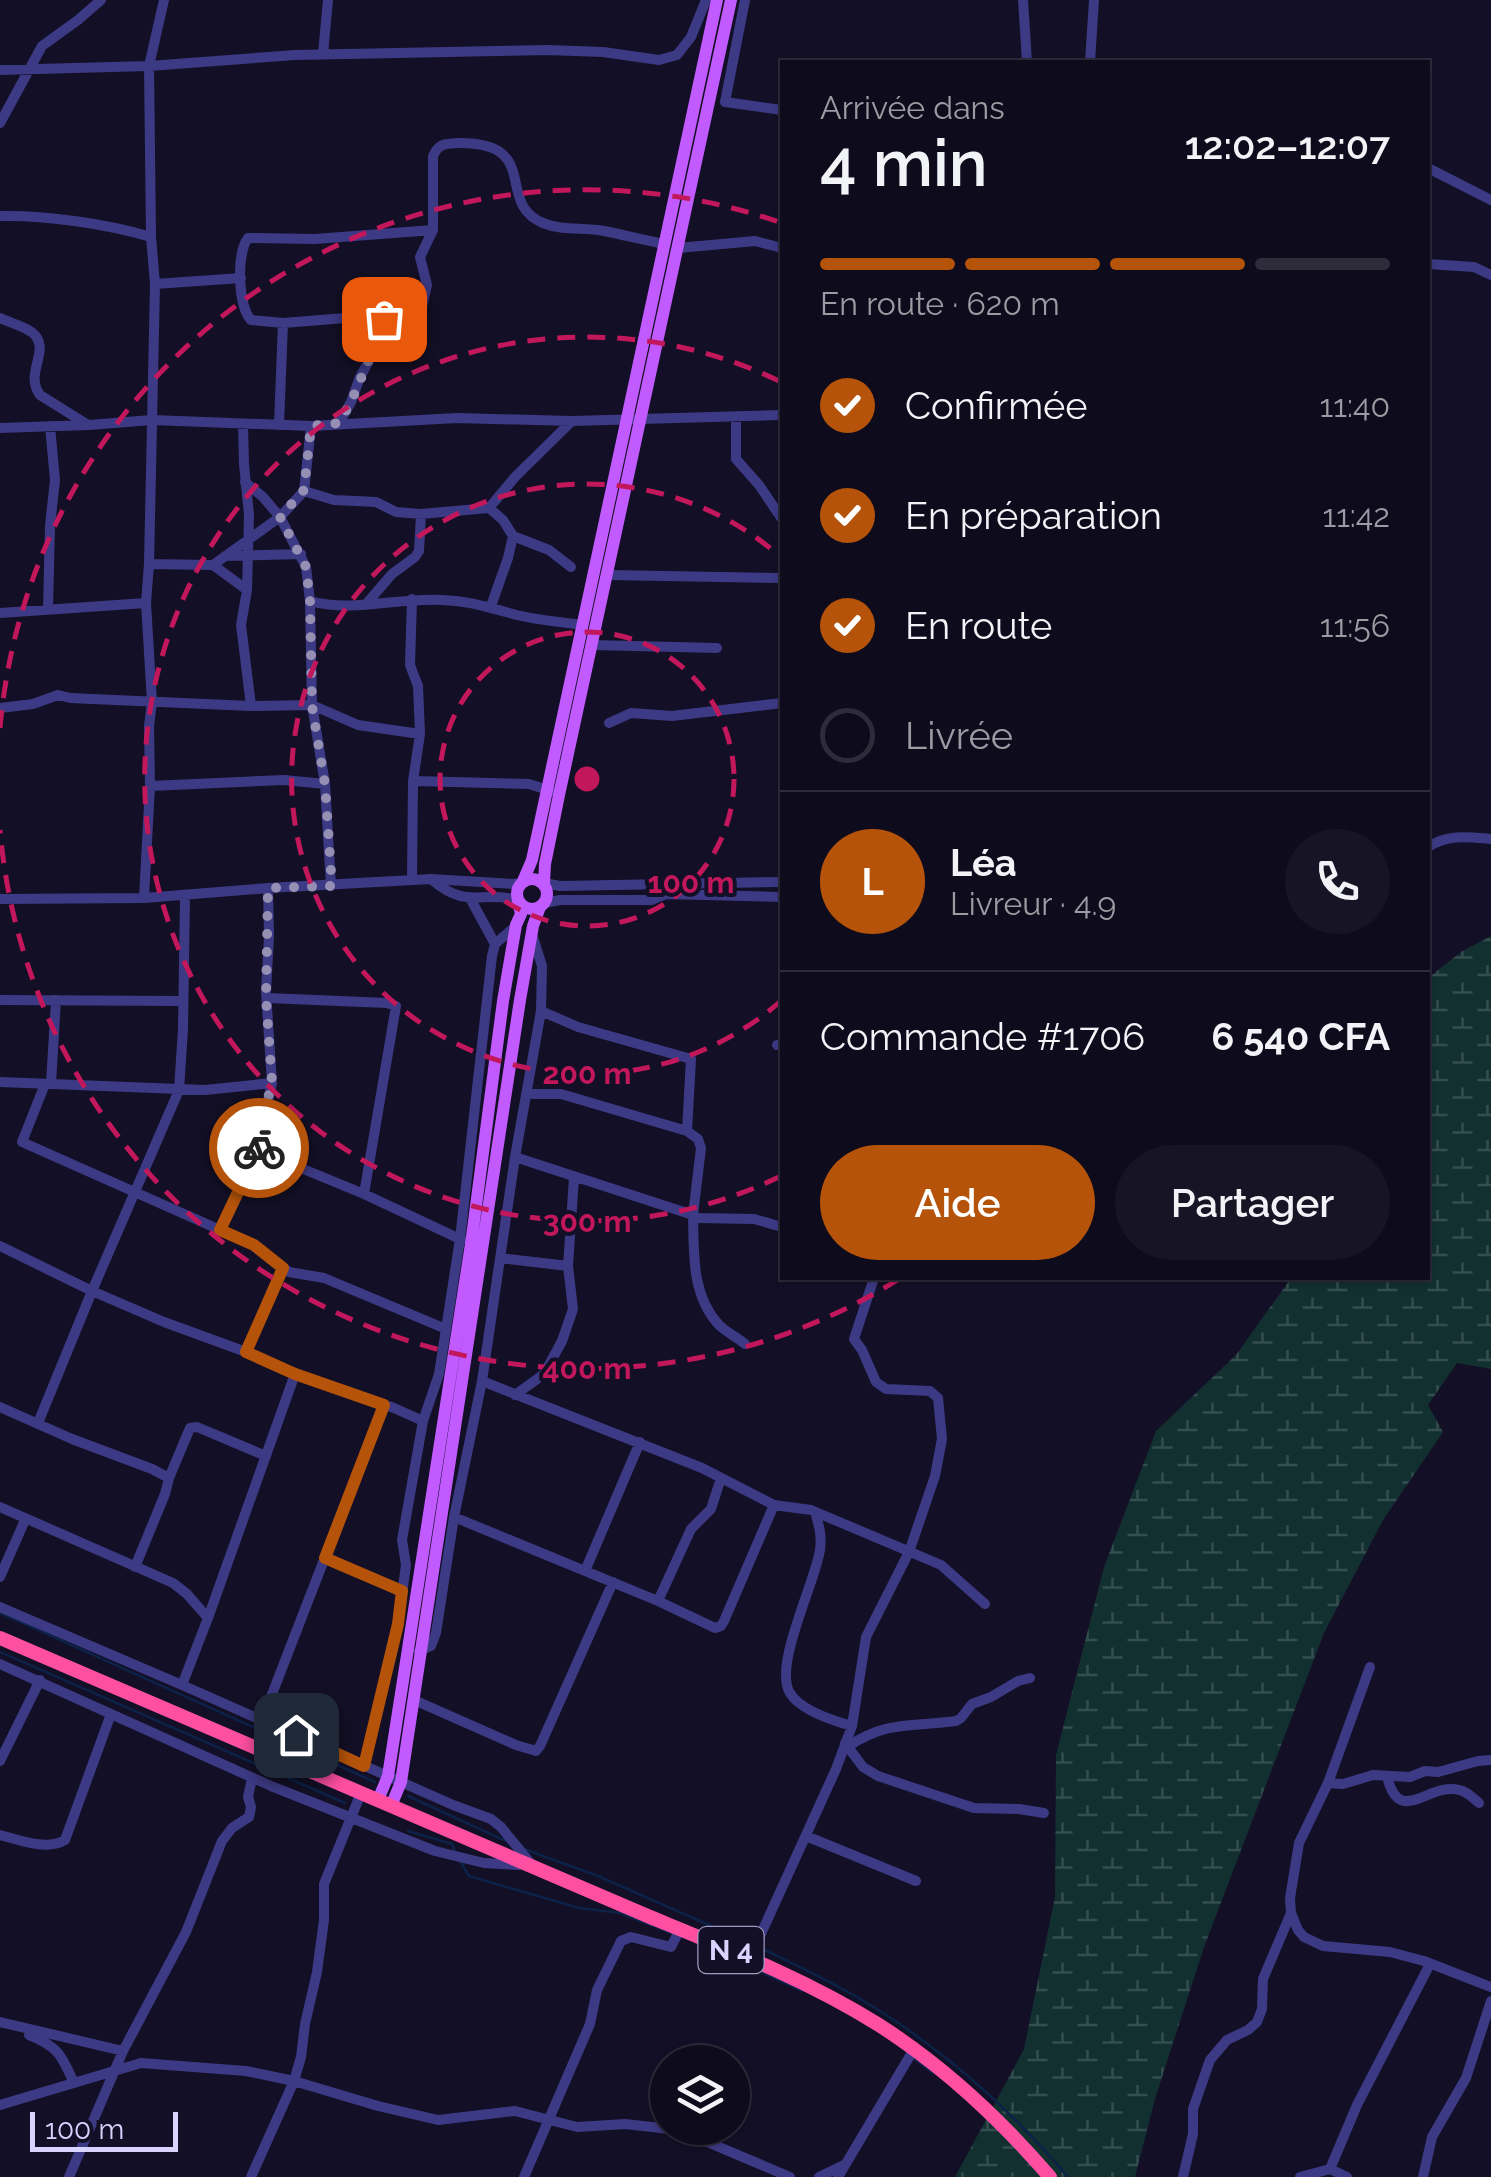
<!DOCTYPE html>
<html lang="fr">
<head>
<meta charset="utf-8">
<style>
	:root { --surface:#0e0b1c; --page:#171425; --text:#f1f3f6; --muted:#9b9ba3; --line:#2e2b3b; --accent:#b45309 }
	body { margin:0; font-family:Raleway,sans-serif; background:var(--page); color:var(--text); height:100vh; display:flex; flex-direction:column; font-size:38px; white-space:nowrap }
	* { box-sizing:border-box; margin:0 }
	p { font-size:32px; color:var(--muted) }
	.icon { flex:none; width:55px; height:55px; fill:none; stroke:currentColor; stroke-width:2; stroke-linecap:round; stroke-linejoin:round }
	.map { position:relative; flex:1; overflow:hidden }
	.side { position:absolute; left:780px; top:60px; width:650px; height:1220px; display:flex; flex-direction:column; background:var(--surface); border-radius:0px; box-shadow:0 2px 8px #0004,0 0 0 2px var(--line) }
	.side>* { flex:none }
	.buttons { position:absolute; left:650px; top:2045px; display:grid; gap:20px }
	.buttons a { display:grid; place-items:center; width:100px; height:100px; border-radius:50%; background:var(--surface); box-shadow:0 2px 8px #0004,0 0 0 2px var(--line); font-size:50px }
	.scale { position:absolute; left:30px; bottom:25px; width:148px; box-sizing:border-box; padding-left:10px; border:5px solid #d9d4ff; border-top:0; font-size:28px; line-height:35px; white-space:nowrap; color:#d9d4ff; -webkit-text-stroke:8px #130f26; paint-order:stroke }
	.pin { position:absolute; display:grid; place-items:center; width:85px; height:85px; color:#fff; margin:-42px; border-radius:20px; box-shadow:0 5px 15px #0006 }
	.courier { position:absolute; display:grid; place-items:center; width:100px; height:100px; margin:-50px; border:8px solid #b45309; border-radius:50%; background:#fff; color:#222; box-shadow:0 2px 12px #0007 }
	.head em { font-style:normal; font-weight:600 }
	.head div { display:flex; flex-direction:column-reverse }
	.head { display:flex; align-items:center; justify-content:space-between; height:170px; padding:0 40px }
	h1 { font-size:65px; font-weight:600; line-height:75px }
	.bar { display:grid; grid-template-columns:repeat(4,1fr); gap:15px 10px; align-content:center; height:120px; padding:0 40px }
	.bar i { height:12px; border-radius:8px; background:var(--line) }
	.bar .selected { background:var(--accent) }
	.bar p { grid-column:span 4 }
	.line { display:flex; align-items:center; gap:25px; padding:0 40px; border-top:2px solid var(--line) }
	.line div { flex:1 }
	.round { display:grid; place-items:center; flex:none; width:105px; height:105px; border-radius:52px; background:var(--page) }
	ol { padding:0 40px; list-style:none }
	li { display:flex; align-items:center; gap:30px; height:110px }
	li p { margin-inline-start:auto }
	li .icon { padding:10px; border-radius:50%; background:var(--accent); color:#fff; stroke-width:4 }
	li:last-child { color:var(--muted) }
	li i { width:55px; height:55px; border:5px solid var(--line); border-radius:50% }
	.cta { display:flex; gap:20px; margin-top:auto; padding:20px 40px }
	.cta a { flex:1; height:115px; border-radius:60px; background:var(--accent); color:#fff; font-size:40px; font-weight:600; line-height:115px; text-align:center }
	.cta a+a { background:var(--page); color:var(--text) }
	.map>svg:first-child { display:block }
	.wetland { fill:url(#wetland-marsh) }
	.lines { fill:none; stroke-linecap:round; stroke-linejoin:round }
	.stream { stroke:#0c2248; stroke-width:2.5 }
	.minor { stroke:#3d3a85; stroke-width:10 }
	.major { stroke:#c25bff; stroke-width:12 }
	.highway { stroke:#ff4fa3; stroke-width:14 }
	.done { stroke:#948fb3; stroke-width:10; stroke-dasharray:0 18 }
	.route { stroke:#b45309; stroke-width:12 }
	.ring { fill:none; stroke:#c2185b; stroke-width:5; stroke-dasharray:18 12 }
	.labels { text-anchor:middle; stroke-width:8; stroke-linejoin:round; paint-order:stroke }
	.shield { fill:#130f26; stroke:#9e99be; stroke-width:2.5 }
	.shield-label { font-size:28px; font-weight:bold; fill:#d9d4ff }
	.centre { fill:#c2185b; stroke:#130f26; stroke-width:5 }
	.ring-label { font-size:30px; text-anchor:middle; font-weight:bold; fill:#c2185b; stroke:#130f26; stroke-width:8; stroke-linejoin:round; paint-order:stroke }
</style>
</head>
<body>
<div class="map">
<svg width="1491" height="2177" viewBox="0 0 1491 2177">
	<defs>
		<pattern id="wetland-marsh" width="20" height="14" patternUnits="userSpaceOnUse" patternTransform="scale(2.5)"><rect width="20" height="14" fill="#12302f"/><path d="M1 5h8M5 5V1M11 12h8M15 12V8" fill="none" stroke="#344d4e"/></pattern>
	</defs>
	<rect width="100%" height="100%" fill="#130f26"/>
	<!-- wetland -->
	<path class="wetland" d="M1491,936V1369L1457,1363L1428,1405L1443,1432L1383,1520L1324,1633L1204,1947L1155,2099L1135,2177H955L1024,2049L1055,1897L1056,1755L1104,1567L1156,1431L1236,1355L1291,1278H1428V978L1461,952Z"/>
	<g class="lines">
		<!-- stream -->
		<path class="stream" d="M0,1613L375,1782
			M0,1652L345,1803
			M408,1796L508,1842
			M408,1831L452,1844L456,1854
			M524,1849L598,1876L752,1944
			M460,1861L469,1876L579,1908L620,1913L674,1934
			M696,1943L803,1991
			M759,1947C801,1968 843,1987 883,2013C953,2058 1014,2113 1068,2177
			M912,2057L933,2073"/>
		<!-- minor -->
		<path class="minor" d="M745,0L725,102L782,110
			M1023,0L1027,62
			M323,54L328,0
			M1090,62L1094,0
			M0,70L149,66L295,55L548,50L603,52L659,60L677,55L691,37L706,0
			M0,123L42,46L78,20L101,0
			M1428,168L1491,200
			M0,216C45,215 108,224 151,237
			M433,230L315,239L248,238C236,254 238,306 251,320L283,323L358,317H416L420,315L427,285L420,257L433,230V156C439,143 445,144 458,143C543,142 494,203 543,223C562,231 584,227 604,231C624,235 644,240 665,244
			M678,248L755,241L782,248
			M1428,264L1474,267L1491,275
			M155,284L241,278
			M0,318C10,323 32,328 37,338C47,354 25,375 40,395L88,425
			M736,417V459L759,485L782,519
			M339,423L351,402L360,377L369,361L373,335L384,319
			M243,424L244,464L249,515L247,590L241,625L251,706
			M279,425L283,323
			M0,428L89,425L152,420L311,426L457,418L572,421L782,415
			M245,482L263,497L280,517L306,567L310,601L312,705L325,784L331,886
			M304,491L334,500L376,502L396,512L421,514L489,508L515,477L572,421
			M489,508L503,520L513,536L549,550L571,567
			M225,556L301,554
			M149,564L213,565L247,590
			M213,565L280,517L304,491L311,426
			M607,575L782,578
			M412,599L410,665L418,686L420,734L413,781L412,880
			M310,601C353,613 399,597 443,600C470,601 487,607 513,614C535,620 560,622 583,625
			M367,603L392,574L415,557L419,551L421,514
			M491,606L508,558L513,536
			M48,608L50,526L55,480L50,426
			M0,613L146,603
			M592,645L717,648
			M0,708L33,704L58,695L70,698L251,706L312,705L358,725L420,734
			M609,723L631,713L672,716L782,703
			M413,781L529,784L551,791
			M150,786L284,780L325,784
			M1428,847C1448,834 1468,837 1491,839
			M432,880C468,910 480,890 518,900
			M544,883L560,886L782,882
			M268,888L269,936L266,992L272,1083L259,1139C260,1150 265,1152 274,1157L364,1194L462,1240
			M666,894L782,897
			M144,898L150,786L149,726L152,702L146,603L149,564L155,284L151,237L149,66L164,0
			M470,898L495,944
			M0,899L144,898L268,888L431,879L513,884L521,883
			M544,903L560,900H651L666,894L673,883
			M267,998L387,1003L396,1006L364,1194
			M0,1000L183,1001
			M541,1011L578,1027L691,1059L687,1131L698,1139L701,1148L693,1215L699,1218L754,1219L782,1227
			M777,1045L782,1044
			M0,1082L205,1090L272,1083
			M45,1084L22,1142L254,1245L289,1272L324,1278L446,1329
			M51,1084L56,1000
			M526,1094H561L687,1131
			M515,1157L693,1215C694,1252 691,1295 719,1325C726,1332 737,1337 745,1344
			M220,1230L260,1146
			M0,1246L92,1291L164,1322L246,1352L295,1374L394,1408L423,1421
			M500,1258L568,1266L574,1178
			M246,1352L283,1268
			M482,1381L702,1468L774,1505L811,1510L941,1565L985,1604
			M515,1395L544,1374L562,1341L573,1309L568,1266
			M0,1407L72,1439L152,1469L169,1478L165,1494L135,1567
			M38,1423L92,1291L179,1090L183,1029L185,896
			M169,1478L190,1428L197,1427L266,1456
			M0,1507L173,1583L187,1594L208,1618
			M815,1512C819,1525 822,1536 820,1550C815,1583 773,1666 790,1693C800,1710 834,1721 852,1726
			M454,1517L658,1601L715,1628L721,1626L724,1621L774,1505
			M325,1558L402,1591
			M585,1571L640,1442
			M0,1577L25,1520
			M658,1601L691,1529L711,1509L721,1478
			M0,1607L182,1685L453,1805L491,1819L501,1827L532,1865
			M419,1651L431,1646L436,1633L454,1517L482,1381L515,1157L541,1011L542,966L532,934
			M0,1664L271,1786L435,1851L484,1863L519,1865
			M1370,1667L1328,1783L1299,1843L1290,1898L1291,1913L1298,1930L1304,1937L1323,1946L1390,1952L1424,1961L1491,1987
			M182,1685L208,1618L295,1374
			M414,1700L516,1745L536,1751L540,1746L613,1582
			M262,1720L384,1405
			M845,1743L863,1767L878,1776L974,1808L1019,1809L1044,1813
			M847,1747C887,1720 912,1727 956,1721L961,1718L972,1704L991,1697L1018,1681L1030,1678
			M0,1761L40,1680
			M364,1766L398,1624L406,1565L402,1540L423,1421L439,1374L460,1239L492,956L495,944L516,926
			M1387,1776C1399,1828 1428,1782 1459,1790C1467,1791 1473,1798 1479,1803
			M1328,1783L1343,1784L1373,1775L1410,1777L1425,1771L1438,1772L1478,1761L1491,1760
			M0,1835C20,1840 47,1851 65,1840L111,1714
			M806,1836L916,1881
			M750,1958L836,1769L852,1726L866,1637L909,1552L935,1476L942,1439L938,1398L930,1391L886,1389L876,1382L862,1350L854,1339L874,1278
			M0,2022L123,2051
			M29,2035C58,2046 62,2056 74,2083
			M0,2105L141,2063L246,2071L294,2081L378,2106L438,2120L515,2111L577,2127L625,2124L679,2130L790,2177
			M1330,2169L1357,2105L1430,1964
			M69,2177L123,2051L186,1932L222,1841L232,1828L249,1817L251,1807L248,1797L252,1778
			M251,2177L294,2081L301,2057L305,2024L317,1972L324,1920V1884L361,1793
			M524,2177L590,2024L597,1990L621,1941L631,1937L671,1947L680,1929
			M819,2177L844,2165
			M838,2177L914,2049
			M1183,2177L1193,2134V2109L1210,2060L1227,2040L1248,2030L1257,2022L1262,2009L1263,1979L1291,1913
			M1300,2177L1330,2169L1347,2177
			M1423,2177L1432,2137L1466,2078L1491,2001"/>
		<!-- major -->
		<path class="major" d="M517 894a15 15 0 1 1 30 0a15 15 0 1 1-30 0Z
			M523,881L532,860L717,0
			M544,883L545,864L559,795L731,0
			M378,1800L388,1776L408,1649L471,1244L503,1001L516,925L521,914L518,901
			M391,1806L401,1782L520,1000L533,926L540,907"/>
		<!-- highway -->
		<path class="highway" d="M0,1638L650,1917C728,1949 807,1980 879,2025C943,2066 1000,2119 1050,2177"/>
	</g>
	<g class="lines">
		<!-- done -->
		<path class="done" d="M259,1148L258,1140L272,1082L266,998L268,888L332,886L325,784L312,706L310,601L306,567L280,517L304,490L311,426L339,423L351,402L368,362L374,335L384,319"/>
		<!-- route -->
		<path class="route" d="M259,1148L220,1230L254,1245L283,1268L246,1352L295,1374L384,1405L325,1558L402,1591L398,1624L364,1766L296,1735"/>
	</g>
	<!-- distance rings -->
	<g class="ring">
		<circle cx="587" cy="779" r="147"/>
		<path d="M782 1000A295 295 0 1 1 782 558"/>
		<path d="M781 1176A442 442 0 1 1 781 382"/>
		<path d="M899 1279A589 589 0 0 1 0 830M0 728A589 589 0 0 1 779 222"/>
	</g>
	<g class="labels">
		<!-- shield labels -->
		<rect class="shield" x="698.5" y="1927" width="65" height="46" rx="8"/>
		<g class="shield-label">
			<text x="731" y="1960">N 4</text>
		</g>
	</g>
	<circle cx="587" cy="779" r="15" class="centre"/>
	<g class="ring-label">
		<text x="691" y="893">100 m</text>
		<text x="587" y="1084">200 m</text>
		<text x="587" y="1232">300 m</text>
		<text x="587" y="1379">400 m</text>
	</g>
</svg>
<div class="buttons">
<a><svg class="icon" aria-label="layers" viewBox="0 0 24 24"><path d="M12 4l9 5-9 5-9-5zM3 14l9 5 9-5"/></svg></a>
</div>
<div class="scale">100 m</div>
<div class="pin" style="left:384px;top:319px;background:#ea580c"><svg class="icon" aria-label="bag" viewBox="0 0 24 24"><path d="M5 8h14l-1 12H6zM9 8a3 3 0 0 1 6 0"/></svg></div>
<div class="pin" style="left:296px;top:1735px;background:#1f2937"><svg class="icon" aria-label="home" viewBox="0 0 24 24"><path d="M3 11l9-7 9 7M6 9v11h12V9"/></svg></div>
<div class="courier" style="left:259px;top:1148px"><svg class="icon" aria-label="bike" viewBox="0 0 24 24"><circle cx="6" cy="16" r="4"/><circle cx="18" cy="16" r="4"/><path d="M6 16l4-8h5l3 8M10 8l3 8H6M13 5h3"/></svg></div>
<section class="side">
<div class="head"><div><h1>4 min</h1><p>Arrivée dans</p></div><em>12:02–12:07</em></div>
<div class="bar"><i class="selected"></i><i class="selected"></i><i class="selected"></i><i></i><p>En route · 620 m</p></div>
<ol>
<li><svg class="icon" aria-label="check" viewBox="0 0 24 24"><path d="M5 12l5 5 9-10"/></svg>Confirmée<p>11:40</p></li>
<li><svg class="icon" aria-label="check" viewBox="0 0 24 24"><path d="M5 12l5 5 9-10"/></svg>En préparation<p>11:42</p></li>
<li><svg class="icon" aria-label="check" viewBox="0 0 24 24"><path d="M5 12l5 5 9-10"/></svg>En route<p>11:56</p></li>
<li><i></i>Livrée</li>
</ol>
<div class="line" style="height:180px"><b class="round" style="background:var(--accent);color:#fff">L</b><div><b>Léa</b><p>Livreur · 4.9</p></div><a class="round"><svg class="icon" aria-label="phone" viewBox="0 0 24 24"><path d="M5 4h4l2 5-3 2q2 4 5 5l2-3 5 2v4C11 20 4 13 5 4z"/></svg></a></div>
<div class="line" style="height:130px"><div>Commande #1706</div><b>6 540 CFA</b></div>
<div class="cta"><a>Aide</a><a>Partager</a></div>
</section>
</div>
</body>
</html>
